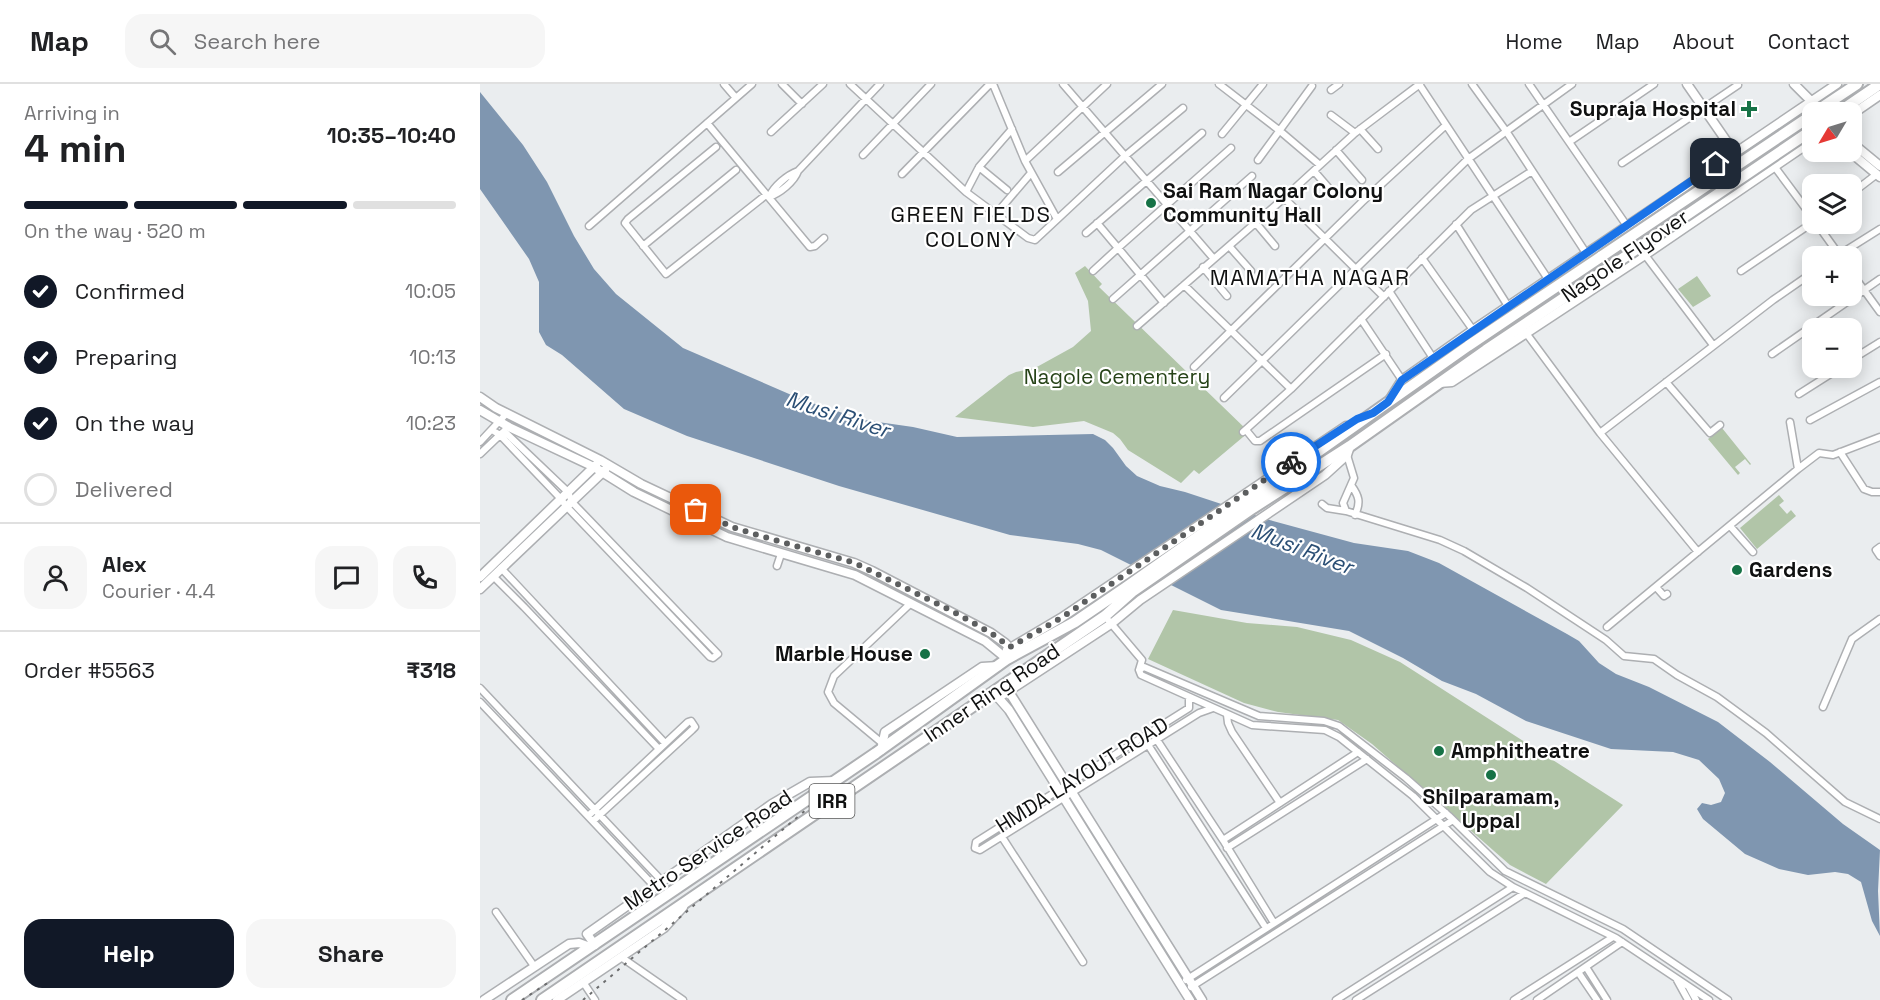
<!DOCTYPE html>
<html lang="en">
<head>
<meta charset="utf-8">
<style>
	:root { --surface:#fff; --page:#f6f6f6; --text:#202124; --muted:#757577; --line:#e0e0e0; --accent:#111827 }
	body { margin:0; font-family:"Space Grotesk",sans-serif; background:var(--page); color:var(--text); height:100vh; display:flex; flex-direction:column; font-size:22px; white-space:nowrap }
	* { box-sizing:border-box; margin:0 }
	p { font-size:20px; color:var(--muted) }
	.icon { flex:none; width:33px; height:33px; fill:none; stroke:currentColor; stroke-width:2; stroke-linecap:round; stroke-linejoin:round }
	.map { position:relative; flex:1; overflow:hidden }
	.side { display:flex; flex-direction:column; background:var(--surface); width:480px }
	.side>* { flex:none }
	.needle { width:39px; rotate:232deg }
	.controls { position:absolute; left:1322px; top:18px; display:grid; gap:12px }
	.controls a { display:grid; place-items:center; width:60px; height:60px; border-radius:12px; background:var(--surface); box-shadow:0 3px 15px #0003; font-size:30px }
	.pin { position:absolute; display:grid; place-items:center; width:51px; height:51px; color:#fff; margin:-26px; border-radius:12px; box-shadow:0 3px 9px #0006 }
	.courier { position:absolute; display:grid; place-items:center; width:60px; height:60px; margin:-30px; border:4px solid #1a73e8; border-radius:50%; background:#fff; color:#222; box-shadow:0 2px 8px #0007 }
	.headline em { font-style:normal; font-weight:800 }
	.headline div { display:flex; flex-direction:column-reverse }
	.headline { display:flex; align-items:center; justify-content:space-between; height:102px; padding:0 24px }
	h1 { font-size:39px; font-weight:800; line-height:45px }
	.bar { display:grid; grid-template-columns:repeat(4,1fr); gap:9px 6px; align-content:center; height:72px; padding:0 24px }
	.bar i { height:8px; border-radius:4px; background:var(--line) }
	.bar .current { background:var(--accent) }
	.bar p { grid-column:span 4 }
	.line { display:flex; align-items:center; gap:15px; padding:0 24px; border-top:2px solid var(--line) }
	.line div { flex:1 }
	.round { display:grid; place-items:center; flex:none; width:63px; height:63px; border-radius:18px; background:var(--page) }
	ol { padding:0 24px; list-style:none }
	li { display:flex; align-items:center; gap:18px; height:66px }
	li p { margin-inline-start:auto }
	li .icon { padding:6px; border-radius:50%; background:var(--accent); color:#fff; stroke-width:4 }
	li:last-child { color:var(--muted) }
	li i { width:33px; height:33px; border:3px solid var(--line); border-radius:50% }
	.cta { display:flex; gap:12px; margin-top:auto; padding:12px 24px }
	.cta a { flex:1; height:69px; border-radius:18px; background:var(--accent); color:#fff; font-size:24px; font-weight:800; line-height:69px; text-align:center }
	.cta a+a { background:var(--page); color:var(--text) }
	header { display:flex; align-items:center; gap:36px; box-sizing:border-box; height:84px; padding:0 30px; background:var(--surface); border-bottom:2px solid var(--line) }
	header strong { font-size:28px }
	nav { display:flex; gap:33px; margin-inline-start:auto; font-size:21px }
	.search { width:420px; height:54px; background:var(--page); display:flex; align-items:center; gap:15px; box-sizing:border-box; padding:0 21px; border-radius:18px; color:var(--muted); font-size:22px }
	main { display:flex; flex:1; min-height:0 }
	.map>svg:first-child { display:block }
	.green { fill:#b1c5a8 }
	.water { fill:#7f96b0 }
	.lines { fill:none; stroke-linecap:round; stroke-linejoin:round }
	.street-casing { stroke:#adafb2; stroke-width:9 }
	.secondary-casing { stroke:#adafb2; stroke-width:11 }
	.highway-casing { stroke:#adafb2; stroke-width:14 }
	.street { stroke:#fff; stroke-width:6 }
	.secondary { stroke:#fff; stroke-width:8 }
	.highway { stroke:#fff; stroke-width:10 }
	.rail { stroke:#6c6d6e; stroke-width:2; stroke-dasharray:3 6; stroke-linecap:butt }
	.highway-bridge-casing { stroke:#adafb2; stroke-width:14; stroke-linecap:butt }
	.highway-bridge { stroke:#fff; stroke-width:10 }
	.done { stroke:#5c5e5f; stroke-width:6; stroke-dasharray:0 10.8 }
	.route { stroke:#1a73e8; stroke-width:8 }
	.poi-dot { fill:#167246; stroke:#fff; stroke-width:2 }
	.labels { text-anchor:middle; stroke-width:4.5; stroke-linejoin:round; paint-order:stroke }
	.shield { fill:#fff; stroke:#585858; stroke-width:1.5 }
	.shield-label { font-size:20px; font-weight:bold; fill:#101111 }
	.poi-label { font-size:21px; font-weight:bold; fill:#101111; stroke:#fff; text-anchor:start }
	.street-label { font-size:21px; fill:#101111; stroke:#fff }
	.park-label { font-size:21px; fill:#264318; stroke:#fff }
	.neighbourhood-label { font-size:22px; letter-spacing:1.5px; fill:#101111; stroke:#fff }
	.water-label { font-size:22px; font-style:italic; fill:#2b4f75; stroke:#fff }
</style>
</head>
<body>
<header>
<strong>Map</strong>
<div class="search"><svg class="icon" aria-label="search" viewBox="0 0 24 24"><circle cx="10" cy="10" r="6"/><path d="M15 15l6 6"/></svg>Search here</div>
<nav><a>Home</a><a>Map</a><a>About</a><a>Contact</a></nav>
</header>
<main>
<section class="side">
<div class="headline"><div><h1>4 min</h1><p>Arriving in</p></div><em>10:35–10:40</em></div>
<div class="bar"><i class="current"></i><i class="current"></i><i class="current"></i><i></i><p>On the way · 520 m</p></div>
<ol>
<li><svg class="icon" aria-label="check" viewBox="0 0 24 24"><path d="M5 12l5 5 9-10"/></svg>Confirmed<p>10:05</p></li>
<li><svg class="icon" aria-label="check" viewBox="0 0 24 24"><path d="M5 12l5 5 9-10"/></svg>Preparing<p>10:13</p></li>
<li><svg class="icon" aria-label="check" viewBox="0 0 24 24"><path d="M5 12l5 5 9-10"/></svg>On the way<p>10:23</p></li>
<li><i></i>Delivered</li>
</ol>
<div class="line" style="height:108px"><a class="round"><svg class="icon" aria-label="person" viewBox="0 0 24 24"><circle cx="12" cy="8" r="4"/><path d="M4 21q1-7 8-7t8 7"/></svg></a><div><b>Alex</b><p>Courier · 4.4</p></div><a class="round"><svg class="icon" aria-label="chat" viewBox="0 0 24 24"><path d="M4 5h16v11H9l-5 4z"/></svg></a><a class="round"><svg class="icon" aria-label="phone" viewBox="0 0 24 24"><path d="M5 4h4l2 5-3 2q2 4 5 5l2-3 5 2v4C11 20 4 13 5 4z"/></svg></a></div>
<div class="line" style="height:78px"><div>Order #5563</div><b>₹318</b></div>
<div class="cta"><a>Help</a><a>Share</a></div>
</section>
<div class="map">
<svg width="1400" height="916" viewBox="0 0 1400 916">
	<rect width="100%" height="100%" fill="#eaedef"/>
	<!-- green -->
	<path class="green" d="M605,182L622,200L619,203L769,348L719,390L714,386L701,399L648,366L640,355L633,349L604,337L553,343L475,333L529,291L536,288L555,284L593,263L611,247L608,217L595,189Z
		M1217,192L1231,212L1213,223L1198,205Z
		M1242,344L1271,380L1270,381L1265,375L1255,383L1260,389L1258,391L1228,355Z
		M1299,411L1304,417L1299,421L1307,430L1311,426L1316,432L1277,465L1260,444Z
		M693,526L767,539L817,543L871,556L920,578L1143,721L1066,800L1030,781L892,660L858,636L798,628L764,619L668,575Z"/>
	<!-- water -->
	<path class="water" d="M0,8L43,61L67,98L94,152L114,185L136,210L203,264L323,316L384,336L433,343L477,353L613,350L625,356L633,364L646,382L657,392L680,402L705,408L793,437L874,459L928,467L959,479L1087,550L1099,557L1119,579L1136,590L1169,603L1238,638L1290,678L1363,740L1400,766L1398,807L1400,852L1392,837L1381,798L1368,790L1355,788L1328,791L1299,785L1265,770L1223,735L1217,725L1222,719L1231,721L1241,718L1245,709L1239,695L1219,676L1193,668L1131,665L1046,637L996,610L962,597L923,574L869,547L741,526L621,466L598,460L530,451L359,402L207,352L144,325L82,271L66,261L59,248V198L49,175L0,105Z"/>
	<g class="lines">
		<!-- street casing -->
		<g class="street-casing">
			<path id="street" d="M244,0L256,14
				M302,0L322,20
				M370,0L486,108L548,154L555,156L645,72L703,24
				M513,0L545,77L577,135
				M583,0L734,175
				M739,0L800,47L840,81
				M939,0L1068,195
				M992,0L1026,47L1106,169
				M1049,0L1147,142
				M851,6L859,0
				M851,31L875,49
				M227,39L330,163L335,162L344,154
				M880,45L898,65
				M291,48L343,0
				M742,50L783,0
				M1089,58L1174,0
				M236,63L148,135L145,139L186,190L286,111
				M856,66L882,96
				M383,71L451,0
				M778,76L832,2
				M545,77L627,0
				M1142,79L1258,1
				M1294,82L1332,133
				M499,83L527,106
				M834,87L853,109
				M578,88L682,0
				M422,90L510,0
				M486,108L499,83L532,45
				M1371,110L1397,90
				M289,113C300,109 314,98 318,87L400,0
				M289,113C294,102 307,91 318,87
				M804,114L904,213
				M516,130L551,89
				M775,138L795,162
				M976,140L1028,222
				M1337,140L1360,172
				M109,142L272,0
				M606,149L722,49
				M163,162L256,86
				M749,162L771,187
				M1165,171L1233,261
				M1357,172L1400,145
				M942,174L993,246
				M723,183L747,212
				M613,187L638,164L617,139
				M1261,187L1332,139
				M1371,188L1400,228
				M704,201L811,305
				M909,207L953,274
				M633,215L772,92
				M684,219L638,164L751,64
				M881,235L922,296
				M657,242L804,114L875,49L940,0
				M1046,249L1120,349L1218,468
				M1292,270L1400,195
				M1371,276L1400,258
				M714,283L882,118L966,41
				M1186,298L1230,349L1240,341
				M1319,310L1360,284
				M744,314L988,75L1092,0
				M1330,336L1400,298
				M1310,338L1318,385
				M12,346L20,351L81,415L86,422L230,573L233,574L238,570L92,418L88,408L24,347
				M766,346L775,357H780L906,270
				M763,348L811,305L991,126L1052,87
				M1120,349L1293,216L1332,189
				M0,358L27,329
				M1360,368L1384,405L1392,408H1400
				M0,370L22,349
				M871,401C879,412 881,418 875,431
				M842,420L847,424L866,427L863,419L874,394L867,371
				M866,427L960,456L984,467L1047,504L1126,556L1144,572L1174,575L1197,591L1237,613L1286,649L1365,718L1400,735
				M1250,442L1273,468
				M1400,463L1396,466L1400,472
				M297,482L301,470
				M21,484L185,659
				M13,492L44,523L179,665
				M1176,503L1184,512L1187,510
				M629,537L662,576L659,586
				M1127,543L1318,385L1339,369L1353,371L1400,353
				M0,604L182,797
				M709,613V624L496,758L495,764L500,766L719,629L733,624
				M0,618L174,802
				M1343,623L1372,555L1400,535
				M747,631L748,639L752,648L800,719
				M663,653L786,844
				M675,653L743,756L794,839
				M402,659L354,619L348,608L354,592L431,519
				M108,732L208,638L211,637L215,643L212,646L113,737
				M522,753L603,878
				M743,756L878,668
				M747,764L887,675
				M16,828L54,882
				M141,873L203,916
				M1106,883L1127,916
				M1098,888L1117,916
				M706,896L966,729
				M1197,896L1208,916
				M103,898L115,916
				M711,903L973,736
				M1209,903L1216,916
				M856,916L1033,803
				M876,916L1045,809
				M1034,916L1133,853
				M1057,916L1142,858
				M1229,916L1136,854L1033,803L1010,788L933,712L859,653L845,646L772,641L661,591L659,586L664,583L779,632L844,637L859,642L926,694L969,732L1025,787L1143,845L1248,916"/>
		</g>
		<!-- secondary casing -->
		<g class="secondary-casing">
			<path id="secondary" d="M1207,0L1254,68
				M1314,0L1331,17
				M1371,31L1400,11
				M1371,58L1400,82
				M1370,68L1400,93
				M959,299L972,298L1165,171L1332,57
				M0,313L16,324L120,376L161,400L252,443L374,479L392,487L511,549L525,559L536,570
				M910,315L922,296L993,246L1357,0
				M0,326L29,343L114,383L154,408L247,453L375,491L505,557L527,575
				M0,493L116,381
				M0,505L125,386
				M527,566L581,534L866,342
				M526,603L722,916
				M515,610L529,626L710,916
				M518,614L631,540L660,516L845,391L867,371L870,362
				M401,666L405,648L502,583L518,582
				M115,861L107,850L292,720L330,698L355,697
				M4,916L89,860L99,859L110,863
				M77,916L184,844L203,823"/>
		</g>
		<!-- highway casing -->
		<g class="highway-casing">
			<path id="highway" d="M1335,28L1377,0
				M1359,28L1400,0
				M32,916L396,669L527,575L595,538L645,504L988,262L1122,172
				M62,916L625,532L652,508L773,424L870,362L1006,266L1130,183"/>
		</g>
		<!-- street -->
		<use href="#street" class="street"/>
		<!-- secondary -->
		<use href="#secondary" class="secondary"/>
		<!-- highway -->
		<use href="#highway" class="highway"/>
		<!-- rail -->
		<path class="rail" d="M42,916L69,898
			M103,916L348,707"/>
		<!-- highway-bridge casing -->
		<g class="highway-bridge-casing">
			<path id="highway-bridge" d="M1122,172L1332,31
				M1130,183L1332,46"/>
		</g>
		<!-- highway-bridge -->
		<use href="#highway-bridge" class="highway-bridge"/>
	</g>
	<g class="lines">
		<!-- done -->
		<path class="done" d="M216,426L252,443L274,450L375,479L472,527L511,549L530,563L581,534L811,378"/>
		<!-- route -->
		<path class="route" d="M811,378L877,335L893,329L908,318L922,296L1236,80"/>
	</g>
	<!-- markers -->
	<g class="poi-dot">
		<path d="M1266 16h6v6h6v6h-6v6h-6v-6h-6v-6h6z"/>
		<circle cx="671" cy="119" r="6"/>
		<circle cx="1257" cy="486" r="6"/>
		<circle cx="445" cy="570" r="6"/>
		<circle cx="959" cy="667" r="6"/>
		<circle cx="1011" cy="691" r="6"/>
	</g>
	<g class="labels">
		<!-- shield labels -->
		<rect class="shield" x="329.5" y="700" width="45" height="34" rx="4.5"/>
		<g class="shield-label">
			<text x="352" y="724">IRR</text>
		</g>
		<!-- poi labels -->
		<g class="poi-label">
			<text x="1256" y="32" text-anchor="end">Supraja Hospital</text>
			<text x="683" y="114">Sai Ram Nagar Colony<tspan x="683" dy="24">Community Hall</tspan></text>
			<text x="1269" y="493">Gardens</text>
			<text x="433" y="577" text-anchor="end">Marble House</text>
			<text x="971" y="674">Amphitheatre</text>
			<text x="1011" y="720" text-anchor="middle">Shilparamam,<tspan x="1011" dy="24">Uppal</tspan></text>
		</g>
		<!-- street labels -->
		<g class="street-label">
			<text transform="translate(1145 172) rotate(-34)" y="7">Nagole Flyover</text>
			<text transform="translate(512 609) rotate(-34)" y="7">Inner Ring Road</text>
			<text transform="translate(602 691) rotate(-32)" y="7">HMDA LAYOUT ROAD</text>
			<text transform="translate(228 766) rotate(-34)" y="7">Metro Service Road</text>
		</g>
		<!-- park labels -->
		<g class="park-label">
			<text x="637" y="300">Nagole Cementery</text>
		</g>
		<!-- neighbourhood labels -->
		<g class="neighbourhood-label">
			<text x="491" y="138">GREEN FIELDS<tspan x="491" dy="25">COLONY</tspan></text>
			<text x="830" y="201">MAMATHA NAGAR</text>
		</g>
		<!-- water labels -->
		<g class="water-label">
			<text transform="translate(358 330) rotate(18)" y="8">Musi River</text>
			<text transform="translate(822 464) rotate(21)" y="8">Musi River</text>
		</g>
	</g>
</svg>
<div class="controls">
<a><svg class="needle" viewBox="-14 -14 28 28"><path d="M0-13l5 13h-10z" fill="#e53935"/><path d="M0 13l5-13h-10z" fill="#757577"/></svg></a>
<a><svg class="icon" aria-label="layers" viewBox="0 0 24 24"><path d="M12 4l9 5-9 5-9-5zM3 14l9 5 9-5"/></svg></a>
<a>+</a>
<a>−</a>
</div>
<div class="pin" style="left:216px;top:426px;background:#ea580c"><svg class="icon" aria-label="bag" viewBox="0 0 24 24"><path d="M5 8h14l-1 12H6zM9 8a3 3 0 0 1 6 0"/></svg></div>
<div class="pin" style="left:1236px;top:80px;background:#1f2937"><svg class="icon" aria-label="home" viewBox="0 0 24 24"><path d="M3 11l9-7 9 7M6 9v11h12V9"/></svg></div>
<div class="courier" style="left:811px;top:378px"><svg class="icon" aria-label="bike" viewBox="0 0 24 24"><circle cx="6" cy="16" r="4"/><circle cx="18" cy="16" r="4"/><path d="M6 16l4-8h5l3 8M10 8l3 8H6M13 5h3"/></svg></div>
</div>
</main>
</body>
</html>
